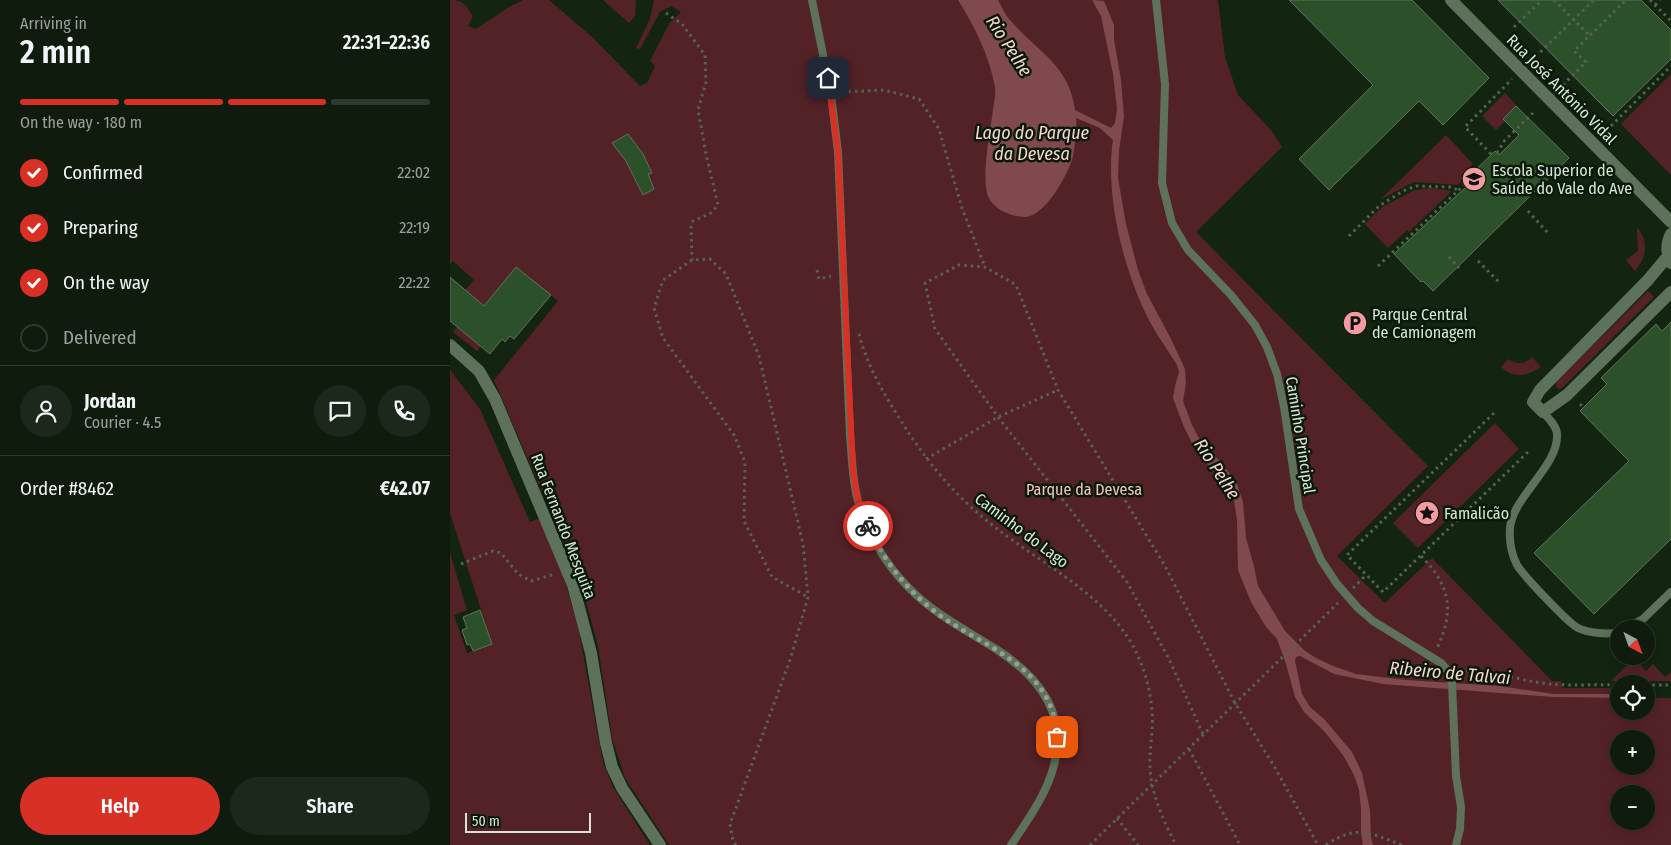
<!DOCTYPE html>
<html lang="en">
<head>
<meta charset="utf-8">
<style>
	:root { --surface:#0e1b0d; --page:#1c281b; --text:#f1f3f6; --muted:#9ba19d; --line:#2e392e; --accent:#d93025 }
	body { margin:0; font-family:"Fira Sans Condensed",sans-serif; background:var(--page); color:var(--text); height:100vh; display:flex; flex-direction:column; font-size:19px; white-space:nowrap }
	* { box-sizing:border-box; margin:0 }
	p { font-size:16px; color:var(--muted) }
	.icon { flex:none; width:28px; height:28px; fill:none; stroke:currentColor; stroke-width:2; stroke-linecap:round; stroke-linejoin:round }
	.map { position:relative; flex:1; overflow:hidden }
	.drawer { display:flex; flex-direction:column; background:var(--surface); width:450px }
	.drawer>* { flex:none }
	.needle { width:32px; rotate:139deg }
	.tools { position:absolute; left:1160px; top:620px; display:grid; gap:10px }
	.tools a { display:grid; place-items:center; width:45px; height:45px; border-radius:50%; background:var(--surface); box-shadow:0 2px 12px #0003,0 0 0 1px var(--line); font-size:25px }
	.scale { position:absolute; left:15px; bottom:12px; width:126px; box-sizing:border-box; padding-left:5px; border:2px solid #d9e4d7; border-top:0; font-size:14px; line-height:18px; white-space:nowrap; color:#d9e4d7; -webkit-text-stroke:4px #0a1a08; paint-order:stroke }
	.pin { position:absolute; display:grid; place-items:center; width:42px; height:42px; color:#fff; margin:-21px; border-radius:10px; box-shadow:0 2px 8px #0006 }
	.courier { position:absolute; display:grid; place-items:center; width:50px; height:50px; margin:-25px; border:4px solid #d93025; border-radius:50%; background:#fff; color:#222; box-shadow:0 1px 6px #0007 }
	.head em { font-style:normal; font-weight:600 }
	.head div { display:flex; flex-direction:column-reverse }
	.head { display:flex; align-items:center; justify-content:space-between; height:85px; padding:0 20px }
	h1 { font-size:32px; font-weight:600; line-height:38px }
	.bar { display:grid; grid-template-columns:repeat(4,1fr); gap:8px 5px; align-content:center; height:60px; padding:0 20px }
	.bar i { height:6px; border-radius:4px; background:var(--line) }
	.bar .on { background:var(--accent) }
	.bar p { grid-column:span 4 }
	.line { display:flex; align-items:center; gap:12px; padding:0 20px; border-top:1px solid var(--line) }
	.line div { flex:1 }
	.round { display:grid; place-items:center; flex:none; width:52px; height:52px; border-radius:26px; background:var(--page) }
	ol { padding:0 20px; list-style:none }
	li { display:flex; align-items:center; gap:15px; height:55px }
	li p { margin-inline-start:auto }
	li .icon { padding:5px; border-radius:50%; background:var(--accent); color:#fff; stroke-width:4 }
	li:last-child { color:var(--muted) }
	li i { width:28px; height:28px; border:2px solid var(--line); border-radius:50% }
	.button { display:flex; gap:10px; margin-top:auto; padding:10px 20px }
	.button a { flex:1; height:58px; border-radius:30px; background:var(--accent); color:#fff; font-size:20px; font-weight:600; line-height:58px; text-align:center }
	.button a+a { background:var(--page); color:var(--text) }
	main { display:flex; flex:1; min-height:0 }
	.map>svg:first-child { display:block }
	.green { fill:#532227; fill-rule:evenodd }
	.water { fill:#80494e }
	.building { fill:#2c5029; stroke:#60735d }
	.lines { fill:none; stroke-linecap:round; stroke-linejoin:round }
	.path { stroke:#546352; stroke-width:3; stroke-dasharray:2.5 4; stroke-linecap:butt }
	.lane { stroke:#5d715b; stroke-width:8 }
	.street { stroke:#5d715b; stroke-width:12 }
	.secondary { stroke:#5d715b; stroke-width:12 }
	.done { stroke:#94a192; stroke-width:5; stroke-dasharray:0 9 }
	.route { stroke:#d93025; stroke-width:6 }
	.labels { text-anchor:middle; stroke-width:5; stroke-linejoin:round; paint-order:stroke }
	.street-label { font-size:16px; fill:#d9e4d7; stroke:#0a1a08 }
	.poi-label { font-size:16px; fill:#d9e4d7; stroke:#0a1a08; text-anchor:start }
	.park-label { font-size:16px; fill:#f7c0c3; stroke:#0a1a08 }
	.water-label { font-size:18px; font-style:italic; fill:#fad5d6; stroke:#0a1a08 }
</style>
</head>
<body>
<main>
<section class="drawer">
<div class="head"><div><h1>2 min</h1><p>Arriving in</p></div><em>22:31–22:36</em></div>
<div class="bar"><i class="on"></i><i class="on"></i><i class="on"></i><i></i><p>On the way · 180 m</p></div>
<ol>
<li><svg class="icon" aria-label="check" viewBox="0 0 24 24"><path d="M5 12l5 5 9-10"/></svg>Confirmed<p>22:02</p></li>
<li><svg class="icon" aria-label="check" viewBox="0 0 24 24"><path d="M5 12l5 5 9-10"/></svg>Preparing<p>22:19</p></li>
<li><svg class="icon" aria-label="check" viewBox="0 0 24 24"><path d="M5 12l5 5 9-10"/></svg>On the way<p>22:22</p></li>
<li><i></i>Delivered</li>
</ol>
<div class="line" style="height:90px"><a class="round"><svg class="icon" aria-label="person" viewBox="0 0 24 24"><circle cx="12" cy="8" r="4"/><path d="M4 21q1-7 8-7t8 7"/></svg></a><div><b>Jordan</b><p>Courier · 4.5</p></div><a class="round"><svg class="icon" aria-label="chat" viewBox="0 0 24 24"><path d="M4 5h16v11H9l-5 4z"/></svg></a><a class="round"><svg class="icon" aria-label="phone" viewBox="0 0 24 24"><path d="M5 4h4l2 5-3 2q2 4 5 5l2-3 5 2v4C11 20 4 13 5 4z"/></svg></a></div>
<div class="line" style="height:65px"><div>Order #8462</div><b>€42.07</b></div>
<div class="button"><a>Help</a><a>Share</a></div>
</section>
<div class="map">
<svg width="1221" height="845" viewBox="0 0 1221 845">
	<rect width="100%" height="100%" fill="#132411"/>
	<!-- green -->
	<path class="green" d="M0,0C14,0 15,5 23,16L18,26L26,29L59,7L73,0H99L141,36L190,86L197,83L205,66L200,61L220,22L231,12L221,6L210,12L190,49L186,48L200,19L204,0H768L775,57L788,95L822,131L832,147L746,232L978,466L887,556L935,603L982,558L1102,681H1111L1112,688H1169V694H1103V697L1169,698V711H1196V698H1221V845H219L175,778L162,738L148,646L131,583L44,380L108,301L66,267L13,331L31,346L27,351L3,332L18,314L15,290L24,280L3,261L0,264ZM178,134L193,154L202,172L198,174L204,189L193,195L176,161L162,143ZM1169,739H1196V766H1169ZM1169,794H1196V821H1169Z
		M153,0H186L185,16L179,23Z
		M1221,74V175L1171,124Z
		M1055,93L1069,108L1046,130L1032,116Z
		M996,135L1023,164L1011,176L1013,179L1008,185L964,182L930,200Z
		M982,188L1002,191L959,232L957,230L938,248L915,224L932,207L965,190Z
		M1187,227C1199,242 1197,257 1185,271L1176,260L1188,251Z
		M1198,291L1204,297L1112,388L1109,389L1106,386V382Z
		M1082,357L1091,367C1077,376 1064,379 1051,367L1058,359C1067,365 1075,364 1082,357Z
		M0,370L30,409L80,522L90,518L113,575L128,626L153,763L163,787L200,845H0V553L17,610L4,615L17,653L42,644L0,513Z
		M1045,423L1069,449L968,548L943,523Z
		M1184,658L1196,671L1203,664L1215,677L1221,672V681H1161Z"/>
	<!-- water -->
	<path class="water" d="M508,0H548C552,7 555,15 560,20C586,51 619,64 625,110L661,128L665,123L667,109L663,74L651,16L642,0L654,1L664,25V40L671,80L674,116L669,151L668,178L676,224L688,270L697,294L720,337L735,369L736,383L733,401L742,425L752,444L771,462L787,484L793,502L796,538L804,566L808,586L835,631L854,650L866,658L883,666L906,674L956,680L1050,686L1103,694H1169V698L1103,697L933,684L884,674L850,656L846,657L845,661L852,694L860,707L874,719L902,752L912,773L920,810L921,837L923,845H913L911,833V809L909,790L904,775L893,755L875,732L854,712L845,697L836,664L827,639L816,627L801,602L788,570L787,520L784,500L777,487L746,451L734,427L723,398L725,386L729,372L727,365C716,347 703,330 695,312C672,263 655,194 663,140L650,128L626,118C627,130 625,144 623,156C619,173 596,215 576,217C561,217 541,209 537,193C532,172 540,132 543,110C544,102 546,94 545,87C539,55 525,27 508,0Z"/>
	<!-- building -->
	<path class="building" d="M839,0H962L1039,78L993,125L969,101L879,190L849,159L923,85Z
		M1048,0H1191L1221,30V59L1163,116Z
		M1066,106L1119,158L983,291L973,281L971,282L944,254L1016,187L1012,183L1045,151L1049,155L1069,135L1053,119Z
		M178,134L193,154L202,173L198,174L204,189L193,195L176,161L162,143Z
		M66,267L101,295L64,339L60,336L55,342L52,339L40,354L0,321V277L34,306Z
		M1221,322V539L1144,614L1084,553L1179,461L1130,411L1157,384L1151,378L1206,324L1212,331Z
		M30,610L42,644L23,651L20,644L17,645L12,630L17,628L13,617Z"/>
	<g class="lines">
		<!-- path -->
		<path class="path" d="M1104,0L1140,36
			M1200,0L1221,21
			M1205,5L1210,0
			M216,13L232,24L255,55L256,82L248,110L256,154L268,205L261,213L243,221L241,227L242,260
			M1064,27L1092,0
			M1081,61L1144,0
			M1113,85L1136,62L1124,51L1176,0
			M392,92L434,90L469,99L489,129L512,208L535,267
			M1161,126L1221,66
			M1047,153L1055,140L1083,113
			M1041,154L1015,127L1062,79
			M1078,211L1098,233
			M899,236L929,206L953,191L966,186L1000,187L1008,190
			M999,257L1009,268
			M1028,261L1050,283
			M928,266L1014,185
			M367,270L369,279L381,276
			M409,334C416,362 431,389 446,413C480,468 511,504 565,542C604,570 652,597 679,639C692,660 700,686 702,710C704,729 699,748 700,767C701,794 714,822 726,845
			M1130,404L1133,407
			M1044,413L897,555L933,592L1080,450
			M476,459L548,417L608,390
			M971,556C1000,585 1005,611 987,648
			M11,564L43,551L51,553L68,574L81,581L105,574
			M903,588L916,575
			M1009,671C1040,669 1069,681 1100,684C1122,686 1146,684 1169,685
			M1196,685H1221
			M753,734L719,659L677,582L548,417L485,329L475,283L509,265L535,267L566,285L608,390L715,566L785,703L824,766L868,845
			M739,749L790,845
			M667,818L688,845
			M286,845L283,841L280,824L340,660L358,597L353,544L309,356L276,274L260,259L242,260L213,280L204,308L213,338L284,435L295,462L294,521L322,577L358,597
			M640,845L888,603
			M876,845C907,824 920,833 952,845"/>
		<!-- lane -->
		<path class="lane" d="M362,0L381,94L388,152L400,436C402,456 402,477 407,497C415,530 435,564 459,588C484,614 516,630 546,649C588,676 618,713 604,765C597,794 577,821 561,845
			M706,0L715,84L712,183L722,223L738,250L781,295L805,325L817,347L827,374L834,407L849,509L871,560L887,584L908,608L923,621L991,663L998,671L1002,683L1006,776L1011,807L1010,829L1006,845
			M1093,412C1098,418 1107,426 1107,434C1109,466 1063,496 1060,528C1059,541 1061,553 1067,565C1073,575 1117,622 1128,628C1138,633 1158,635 1169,632
			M1174,629L1193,619L1221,592"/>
		<!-- street -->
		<path class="street" d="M1001,0L1221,222"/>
		<!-- secondary -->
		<path class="secondary" d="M1221,234C1216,244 1216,253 1221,263
			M1218,256L1198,280L1090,390L1083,402L1093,412L1117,395L1221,292
			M0,345L29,371L45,399L123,585L141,653L156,743L162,767L172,788L210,845"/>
	</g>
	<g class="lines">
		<!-- done -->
		<path class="done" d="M418,526C434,562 460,594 492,617C539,649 604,669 607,737"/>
		<!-- route -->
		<path class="route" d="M378,78L388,152L403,471L407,496L418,526"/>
	</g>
	<!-- icons -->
	<defs>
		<g id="university-disc" transform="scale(1.25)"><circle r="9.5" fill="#f49aa1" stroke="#0a1a08"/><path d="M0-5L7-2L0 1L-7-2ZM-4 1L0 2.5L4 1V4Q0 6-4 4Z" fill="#111"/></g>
		<g id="parking-disc" transform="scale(1.25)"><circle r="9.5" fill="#f49aa1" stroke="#0a1a08"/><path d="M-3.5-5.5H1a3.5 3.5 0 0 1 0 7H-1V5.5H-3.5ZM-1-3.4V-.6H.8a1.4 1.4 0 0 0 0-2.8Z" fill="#111"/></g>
		<g id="sight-disc" transform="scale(1.25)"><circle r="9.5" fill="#f49aa1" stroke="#0a1a08"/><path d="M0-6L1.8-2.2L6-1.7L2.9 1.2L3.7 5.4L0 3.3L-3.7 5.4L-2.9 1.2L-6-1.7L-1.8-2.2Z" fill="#111"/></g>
	</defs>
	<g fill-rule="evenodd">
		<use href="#university-disc" x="1024" y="179"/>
		<use href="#parking-disc" x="905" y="323"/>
		<use href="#sight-disc" x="977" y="513"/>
	</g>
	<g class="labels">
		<!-- street labels -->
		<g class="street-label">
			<text transform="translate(1112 89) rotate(45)" y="6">Rua José António Vidal</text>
			<text transform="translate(851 435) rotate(81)" y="6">Caminho Principal</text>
			<text transform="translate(114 526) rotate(69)" y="6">Rua Fernando Mesquita</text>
			<text transform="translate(572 530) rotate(37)" y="6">Caminho do Lago</text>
		</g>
		<!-- poi labels -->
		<g class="poi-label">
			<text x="1042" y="176">Escola Superior de<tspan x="1042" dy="18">Saúde do Vale do Ave</tspan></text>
			<text x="922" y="320">Parque Central<tspan x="922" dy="18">de Camionagem</tspan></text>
			<text x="994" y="519">Famalicão</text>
		</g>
		<!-- park labels -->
		<g class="park-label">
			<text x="634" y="495">Parque da Devesa</text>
		</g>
		<!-- water labels -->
		<g class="water-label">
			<text transform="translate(559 46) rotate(57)" y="6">Rio Pelhe</text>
			<text x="582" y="139">Lago do Parque<tspan x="582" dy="21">da Devesa</tspan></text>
			<text transform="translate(767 469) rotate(57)" y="6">Rio Pelhe</text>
			<text transform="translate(1000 673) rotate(5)" y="6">Ribeiro de Talvai</text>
		</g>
	</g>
</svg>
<div class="tools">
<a><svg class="needle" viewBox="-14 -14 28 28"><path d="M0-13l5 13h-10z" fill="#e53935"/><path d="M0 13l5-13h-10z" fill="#9ba19d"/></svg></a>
<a><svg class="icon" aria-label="locate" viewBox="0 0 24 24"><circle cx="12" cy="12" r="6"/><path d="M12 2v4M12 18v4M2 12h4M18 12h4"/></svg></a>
<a>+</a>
<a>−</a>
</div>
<div class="scale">50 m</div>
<div class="pin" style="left:607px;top:737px;background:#ea580c"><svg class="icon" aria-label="bag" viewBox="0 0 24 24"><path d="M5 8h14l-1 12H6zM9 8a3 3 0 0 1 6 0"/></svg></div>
<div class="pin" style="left:378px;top:78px;background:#1f2937"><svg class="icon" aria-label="home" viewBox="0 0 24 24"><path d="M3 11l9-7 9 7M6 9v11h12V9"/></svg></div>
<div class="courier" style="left:418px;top:526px"><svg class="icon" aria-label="bike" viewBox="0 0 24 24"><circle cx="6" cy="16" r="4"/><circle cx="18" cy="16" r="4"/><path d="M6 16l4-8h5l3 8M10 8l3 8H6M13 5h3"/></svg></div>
</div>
</main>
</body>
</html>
